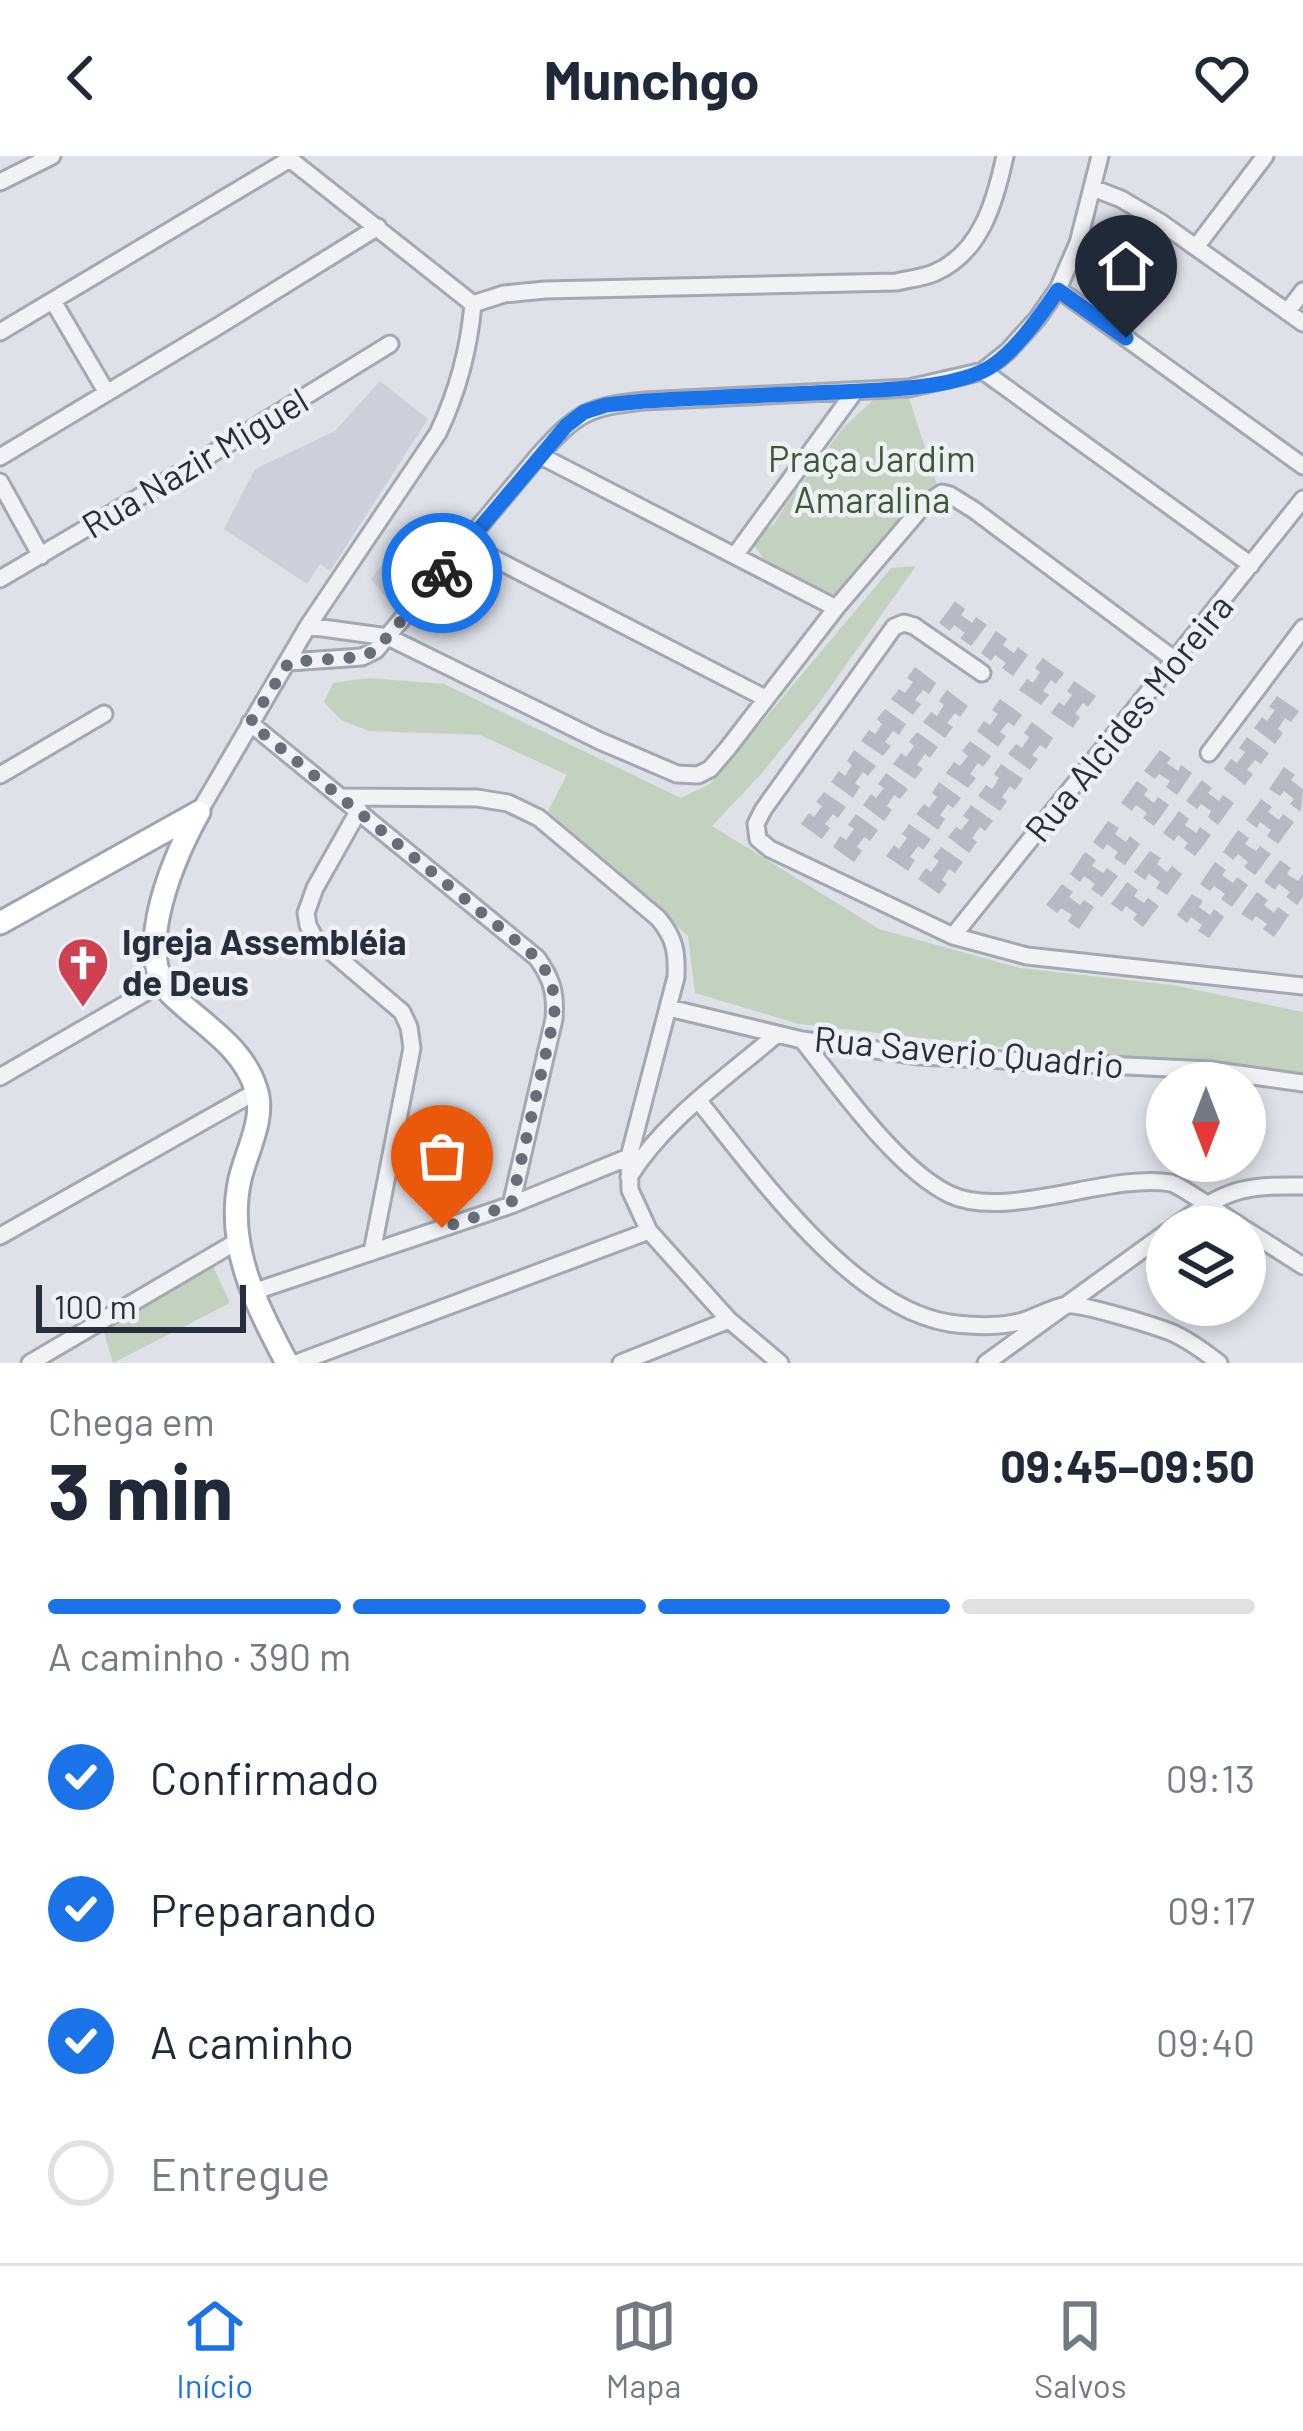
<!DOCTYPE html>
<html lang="pt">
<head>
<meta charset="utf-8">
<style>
	:root { --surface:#fff; --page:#f2f2f3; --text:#1f2937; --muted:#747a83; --line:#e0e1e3; --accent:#1a73e8 }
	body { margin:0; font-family:Barlow,sans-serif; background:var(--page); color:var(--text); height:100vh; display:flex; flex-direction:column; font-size:45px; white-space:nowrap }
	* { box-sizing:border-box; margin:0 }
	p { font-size:39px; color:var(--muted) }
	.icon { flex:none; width:66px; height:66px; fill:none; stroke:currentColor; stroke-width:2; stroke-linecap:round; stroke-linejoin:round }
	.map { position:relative; height:1207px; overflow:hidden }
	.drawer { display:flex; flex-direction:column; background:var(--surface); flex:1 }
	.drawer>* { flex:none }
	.needle { width:78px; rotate:180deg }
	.controls { position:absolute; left:1146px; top:906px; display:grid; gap:24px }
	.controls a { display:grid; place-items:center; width:120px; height:120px; border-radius:50%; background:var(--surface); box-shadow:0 6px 18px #0003; font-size:60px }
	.scale { position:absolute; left:36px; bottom:30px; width:210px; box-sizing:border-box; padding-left:12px; border:6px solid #272f3e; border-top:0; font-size:33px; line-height:42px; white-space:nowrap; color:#272f3e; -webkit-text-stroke:9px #edf0f5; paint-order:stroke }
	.pin { position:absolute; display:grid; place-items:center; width:102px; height:102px; color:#fff; margin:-123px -51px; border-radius:50% 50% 50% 0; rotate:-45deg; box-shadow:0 0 12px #0007 }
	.pin .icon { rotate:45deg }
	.courier { position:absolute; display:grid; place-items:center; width:120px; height:120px; margin:-60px; border:9px solid #1a73e8; border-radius:50%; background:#fff; color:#222; box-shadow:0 3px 15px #0007 }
	.summary em { font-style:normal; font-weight:700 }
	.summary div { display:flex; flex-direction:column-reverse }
	.summary { display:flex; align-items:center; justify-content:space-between; height:204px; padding:0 48px }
	h1 { font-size:78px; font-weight:700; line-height:90px }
	.bar { display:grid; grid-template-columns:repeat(4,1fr); gap:18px 12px; align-content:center; height:144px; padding:0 48px }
	.bar i { height:15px; border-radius:9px; background:var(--line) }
	.bar .selected { background:var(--accent) }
	.bar p { grid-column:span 4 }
	ol { padding:0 48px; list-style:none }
	li { display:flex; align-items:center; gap:36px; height:132px }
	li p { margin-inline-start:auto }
	li .icon { padding:12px; border-radius:50%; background:var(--accent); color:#fff; stroke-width:4 }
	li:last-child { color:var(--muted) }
	li i { width:66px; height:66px; border:6px solid var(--line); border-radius:50% }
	header { display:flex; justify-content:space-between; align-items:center; height:156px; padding:0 48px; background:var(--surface); font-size:54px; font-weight:700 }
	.tab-bar { display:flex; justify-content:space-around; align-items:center; height:168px; border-top:3px solid var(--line); background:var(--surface); font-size:33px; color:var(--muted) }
	.tab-bar a { display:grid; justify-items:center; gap:6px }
	.tab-bar .selected { color:var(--accent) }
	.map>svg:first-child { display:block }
	.built { fill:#ccd0da }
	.green { fill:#c3d2bf }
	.building { fill:#b5bac4 }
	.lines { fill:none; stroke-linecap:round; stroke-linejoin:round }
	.minor-casing { stroke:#a3a8b2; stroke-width:21 }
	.major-casing { stroke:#9da5b3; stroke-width:27 }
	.minor { stroke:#f0f2f6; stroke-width:15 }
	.major { stroke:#fff; stroke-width:21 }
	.done { stroke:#676d7a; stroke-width:12; stroke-dasharray:0 21.6 }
	.route { stroke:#1a73e8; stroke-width:15 }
	.labels { text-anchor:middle; stroke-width:9; stroke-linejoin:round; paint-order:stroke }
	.park-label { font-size:36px; fill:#3a5a34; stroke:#edf0f5 }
	.street-label { font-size:36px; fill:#272f3e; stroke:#edf0f5 }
	.poi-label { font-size:36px; font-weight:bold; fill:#272f3e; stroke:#edf0f5; text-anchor:start }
</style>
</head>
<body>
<header><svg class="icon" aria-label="back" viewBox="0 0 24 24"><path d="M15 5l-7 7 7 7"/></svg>Munchgo<svg class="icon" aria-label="heart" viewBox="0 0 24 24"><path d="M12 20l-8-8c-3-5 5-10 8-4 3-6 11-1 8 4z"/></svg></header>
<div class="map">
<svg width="1303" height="1207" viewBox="0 0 1303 1207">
	<rect width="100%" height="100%" fill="#dee1e8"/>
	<!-- built -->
	<path class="built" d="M380,225L428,263L330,415L320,408L307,428L224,373L255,313L335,275Z
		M403,381L428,399L402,430L387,443L371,423Z"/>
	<!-- green -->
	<path class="green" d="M875,242H909L937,329L835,447L764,403L752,387L757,379L774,368L786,348L843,272Z
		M916,410L819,547L762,617L712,670L879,773L1020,812L1172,829L1303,856V925L799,868L695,837L688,780L548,655L567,619L480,579L369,575L341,564L324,546L333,527L369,522L444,528L681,642L710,628L891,412Z
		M213,1110L230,1147L113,1207L103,1173Z"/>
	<!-- building -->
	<path class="building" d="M955,445L965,453L961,459L972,467L976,461L987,469L971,490L960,482L965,477L954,469L950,475L939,467Z
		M996,475L1007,483L1003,489L1014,497L1018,491L1028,499L1013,520L1002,512L1006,507L995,499L991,505L981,497Z
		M1043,502L1064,517L1056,528L1051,524L1043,535L1049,539L1041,549L1019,534L1027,523L1033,527L1040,516L1035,512Z
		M915,511L936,527L929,538L923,534L915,544L921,548L913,559L891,543L899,533L905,537L913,526L907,522Z
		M1074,525L1096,540L1088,551L1083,547L1075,558L1080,561L1073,572L1051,557L1059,546L1064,550L1072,539L1067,535Z
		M947,534L968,550L960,561L955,557L947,567L953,571L945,582L923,566L931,556L937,560L944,549L939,545Z
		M1277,540L1299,555L1291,566L1285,562L1278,573L1283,577L1275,588L1254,572L1262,561L1267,565L1275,554L1269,551Z
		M1000,543L1022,559L1014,570L1008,566L1000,576L1006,580L998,591L977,575L984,565L990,569L998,558L992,554Z
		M885,553L906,568L899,579L893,575L885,586L891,590L883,600L861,585L869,574L875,578L882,568L877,563Z
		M1032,566L1053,582L1046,593L1040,589L1032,599L1038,603L1030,614L1008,598L1016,588L1022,592L1029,581L1024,577Z
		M917,576L938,591L930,602L925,598L917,609L923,613L915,623L893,608L901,597L906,601L914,590L909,586Z
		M1247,581L1269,597L1261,608L1255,604L1247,614L1253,618L1245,629L1224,613L1231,603L1237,607L1245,596L1239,592Z
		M970,585L991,600L983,611L978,607L970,618L976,622L968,632L946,617L954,606L960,610L968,600L962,595Z
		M854,594L876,610L868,620L863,616L855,627L860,631L853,642L831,626L839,615L845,620L852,609L847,605Z
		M1160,594L1171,602L1167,607L1178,615L1181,609L1192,617L1177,639L1166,631L1170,625L1159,618L1155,623L1144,615Z
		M1001,608L1023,623L1015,634L1010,630L1002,641L1007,645L1000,655L978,640L986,629L992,633L999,622L994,618Z
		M1284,611L1295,619L1291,624L1303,633L1301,656L1290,648L1294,643L1284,635L1280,640L1269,633Z
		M886,617L908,633L900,643L894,639L887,650L892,654L884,665L863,649L871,638L876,642L884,632L878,628Z
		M1202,624L1212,632L1208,637L1219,645L1223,639L1234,647L1218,669L1208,661L1211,655L1201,648L1197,653L1186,645Z
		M1137,625L1148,633L1144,639L1154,647L1158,641L1169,649L1154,670L1143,662L1147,657L1136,649L1132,655L1121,647Z
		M939,626L961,642L953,652L948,648L940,659L945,663L938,674L916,658L924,648L929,652L937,641L932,637Z
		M824,636L846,651L838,662L833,658L825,668L830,672L822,683L801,668L809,657L814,661L822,650L816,646Z
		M1261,643L1272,651L1268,656L1279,664L1283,658L1294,666L1278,688L1267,680L1271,674L1260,666L1257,672L1246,664Z
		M971,649L993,665L985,675L980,671L972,682L977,686L969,697L948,681L956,671L961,674L969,664L963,660Z
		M1179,655L1189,663L1185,669L1196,677L1200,671L1211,679L1195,700L1184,692L1188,687L1178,679L1174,685L1163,677Z
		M856,658L878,674L870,685L864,681L857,691L862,695L854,706L833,691L840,680L846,684L854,673L848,669Z
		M1108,665L1119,672L1115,678L1126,686L1130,680L1140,688L1125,709L1114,702L1118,696L1107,688L1103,694L1093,686Z
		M909,668L931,683L923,694L918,690L910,701L915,704L908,715L886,700L894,689L899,693L907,682L902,678Z
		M1238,674L1249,682L1245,688L1256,695L1260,690L1271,698L1255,719L1244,711L1248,706L1238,698L1233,704L1223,696Z
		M941,691L963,706L955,717L949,713L942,724L947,728L939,738L918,723L926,712L931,716L939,705L933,701Z
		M1150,695L1161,702L1157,708L1167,716L1172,710L1182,718L1167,739L1156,732L1160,726L1149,718L1145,724L1134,716Z
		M1085,696L1096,704L1092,710L1103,717L1107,712L1118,720L1102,741L1091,733L1095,728L1084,720L1080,726L1070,718Z
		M1280,704L1291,712L1287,718L1298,725L1303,718V741L1297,749L1286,741L1290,736L1279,728L1275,734L1264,726Z
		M1215,706L1226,714L1222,719L1233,727L1237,721L1248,729L1232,751L1221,743L1225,738L1214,730L1210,735L1200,728Z
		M1127,726L1138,734L1134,740L1144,747L1148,742L1159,750L1143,771L1133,763L1137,758L1126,750L1122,756L1111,748Z
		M1062,728L1073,736L1069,741L1080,749L1084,744L1094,751L1079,773L1068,765L1072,759L1061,752L1057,757L1046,749Z
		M1257,736L1268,744L1264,749L1274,757L1278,751L1289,759L1274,781L1263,773L1267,768L1256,760L1252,765L1241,758Z
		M1192,738L1203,745L1199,751L1210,759L1214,753L1224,761L1209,782L1198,775L1202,769L1191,761L1187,767L1177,759Z"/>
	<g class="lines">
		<!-- minor casing -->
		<g class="minor-casing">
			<path id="minor" d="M286,0L473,148
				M0,26L52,0
				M1093,32L1121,43L1160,66L1303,167
				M1196,91L1265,0
				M1058,133L1303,310
				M53,145L107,237
				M473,148L504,138L545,134L896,126C908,123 922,122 934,117C981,97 995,46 1005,0
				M1287,156L1303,135
				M0,176L290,3
				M983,215L1251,409
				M539,299L836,452
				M0,301L220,169L378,71
				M0,326L41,400
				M466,388L765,542
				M736,398L855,235
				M0,423L197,307L390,188
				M308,470L388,481L600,585L677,618L698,619L710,613L728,592L836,452L923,350L942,337L950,339L974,354L1175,504
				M289,506L362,501L376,494L539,299C577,257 587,251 644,245L909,232L983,215L1008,195L1037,163L1058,133L1078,87L1100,0
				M982,517L914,470L904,467L894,471L763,654L756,668L758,683L770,693L953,780L1027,800L1303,830
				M250,567L537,802C552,823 556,837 554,863L511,1049
				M1209,597L1303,472
				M0,619L104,558
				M343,641L477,642L508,647L539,662L658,762C675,782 677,796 676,821L629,1001L630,1034L649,1075L729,1164L780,1207
				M359,654L315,732L306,757L308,769L314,781L402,856L409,871L412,892L372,1096
				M199,656L308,470L438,277C458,235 469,194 473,148
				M953,780L1303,343
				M669,852L802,884L920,900L1210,914L1303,927
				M802,884C840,931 896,1012 949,1038C1006,1066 1108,1016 1171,1027C1182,1030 1228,1063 1242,1071
				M0,921L162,827
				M698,944C757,1017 851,1151 949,1167C972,1170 1000,1172 1023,1165C1037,1160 1052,1152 1066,1149C1082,1147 1155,1170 1173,1177C1190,1185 1205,1196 1219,1207
				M629,1021C666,962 725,923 777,878
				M1174,1071C1226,1034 1240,1029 1303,1030
				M1245,1073L1303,1110
				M0,1080L257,935
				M253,1136L511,1049L629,1001
				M30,1207L236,1086
				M296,1207L649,1075
				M621,1207L729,1164
				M986,1207L1167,1076"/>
		</g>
		<!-- major casing -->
		<g class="major-casing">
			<path id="major" d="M199,656C176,696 131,797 171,838C201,868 243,890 256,933C266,962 246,996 240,1023C225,1090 257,1150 287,1207
				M0,767L199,656"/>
		</g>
		<!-- minor -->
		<use href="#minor" class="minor"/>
		<!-- major -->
		<use href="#major" class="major"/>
	</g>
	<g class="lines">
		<!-- done -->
		<path class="done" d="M442,417L376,494L362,501L289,506L250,567L537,802C552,822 556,837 554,862L511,1049L442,1072"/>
		<!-- route -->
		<path class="route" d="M442,417L566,270L584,256L606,249L644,245C708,241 773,239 837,236C880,234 945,233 983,215C1011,202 1041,159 1058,134L1126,182"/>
	</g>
	<!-- icons -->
	<defs>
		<g id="church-pin" transform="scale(2.7)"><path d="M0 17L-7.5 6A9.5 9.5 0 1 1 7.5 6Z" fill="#cf4051" stroke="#edf0f5"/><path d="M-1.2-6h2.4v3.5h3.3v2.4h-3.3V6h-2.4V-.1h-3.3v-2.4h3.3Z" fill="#fff"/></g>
	</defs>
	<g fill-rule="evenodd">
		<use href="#church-pin" x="83" y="807"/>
	</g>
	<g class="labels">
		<!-- park labels -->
		<g class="park-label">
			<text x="872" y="316">Praça Jardim<tspan x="872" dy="41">Amaralina</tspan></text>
		</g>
		<!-- street labels -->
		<g class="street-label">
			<text transform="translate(195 307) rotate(-31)" y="13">Rua Nazir Miguel</text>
			<text transform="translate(1129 562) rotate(-51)" y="13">Rua Alcides Moreira</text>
			<text transform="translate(969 896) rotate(5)" y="13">Rua Saverio Quadrio</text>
		</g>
		<!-- poi labels -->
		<g class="poi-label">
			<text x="122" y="799">Igreja Assembléia<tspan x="122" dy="41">de Deus</tspan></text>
		</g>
	</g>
</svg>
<div class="controls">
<a><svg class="needle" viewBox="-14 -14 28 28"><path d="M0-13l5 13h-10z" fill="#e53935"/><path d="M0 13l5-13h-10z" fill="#747a83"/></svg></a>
<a><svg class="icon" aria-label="layers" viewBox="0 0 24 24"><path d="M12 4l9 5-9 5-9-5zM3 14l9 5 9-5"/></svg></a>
</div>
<div class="scale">100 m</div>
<div class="pin" style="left:442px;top:1072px;background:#ea580c"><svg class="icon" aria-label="bag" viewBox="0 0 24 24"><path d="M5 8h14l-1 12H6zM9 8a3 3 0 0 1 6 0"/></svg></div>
<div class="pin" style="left:1126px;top:182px;background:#1f2937"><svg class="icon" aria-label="home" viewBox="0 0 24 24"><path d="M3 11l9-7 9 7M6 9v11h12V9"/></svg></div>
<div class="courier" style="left:442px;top:417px"><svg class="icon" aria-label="bike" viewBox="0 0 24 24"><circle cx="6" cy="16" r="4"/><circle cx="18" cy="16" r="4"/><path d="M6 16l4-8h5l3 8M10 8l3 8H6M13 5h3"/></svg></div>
</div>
<section class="drawer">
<div class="summary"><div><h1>3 min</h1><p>Chega em</p></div><em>09:45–09:50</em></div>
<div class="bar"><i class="selected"></i><i class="selected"></i><i class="selected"></i><i></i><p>A caminho · 390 m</p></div>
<ol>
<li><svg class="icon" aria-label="check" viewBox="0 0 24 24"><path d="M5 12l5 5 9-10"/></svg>Confirmado<p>09:13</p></li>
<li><svg class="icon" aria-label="check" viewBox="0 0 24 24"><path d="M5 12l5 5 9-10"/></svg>Preparando<p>09:17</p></li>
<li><svg class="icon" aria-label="check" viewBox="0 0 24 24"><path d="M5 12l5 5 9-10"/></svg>A caminho<p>09:40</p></li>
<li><i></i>Entregue</li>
</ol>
</section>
<nav class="tab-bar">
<a class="selected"><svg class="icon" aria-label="home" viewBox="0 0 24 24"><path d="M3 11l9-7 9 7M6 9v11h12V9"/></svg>Início</a>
<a><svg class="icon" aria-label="map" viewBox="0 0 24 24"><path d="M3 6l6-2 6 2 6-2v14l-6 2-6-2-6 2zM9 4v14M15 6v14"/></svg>Mapa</a>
<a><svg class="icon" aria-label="saved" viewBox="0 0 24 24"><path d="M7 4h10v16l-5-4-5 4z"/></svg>Salvos</a>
</nav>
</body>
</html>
